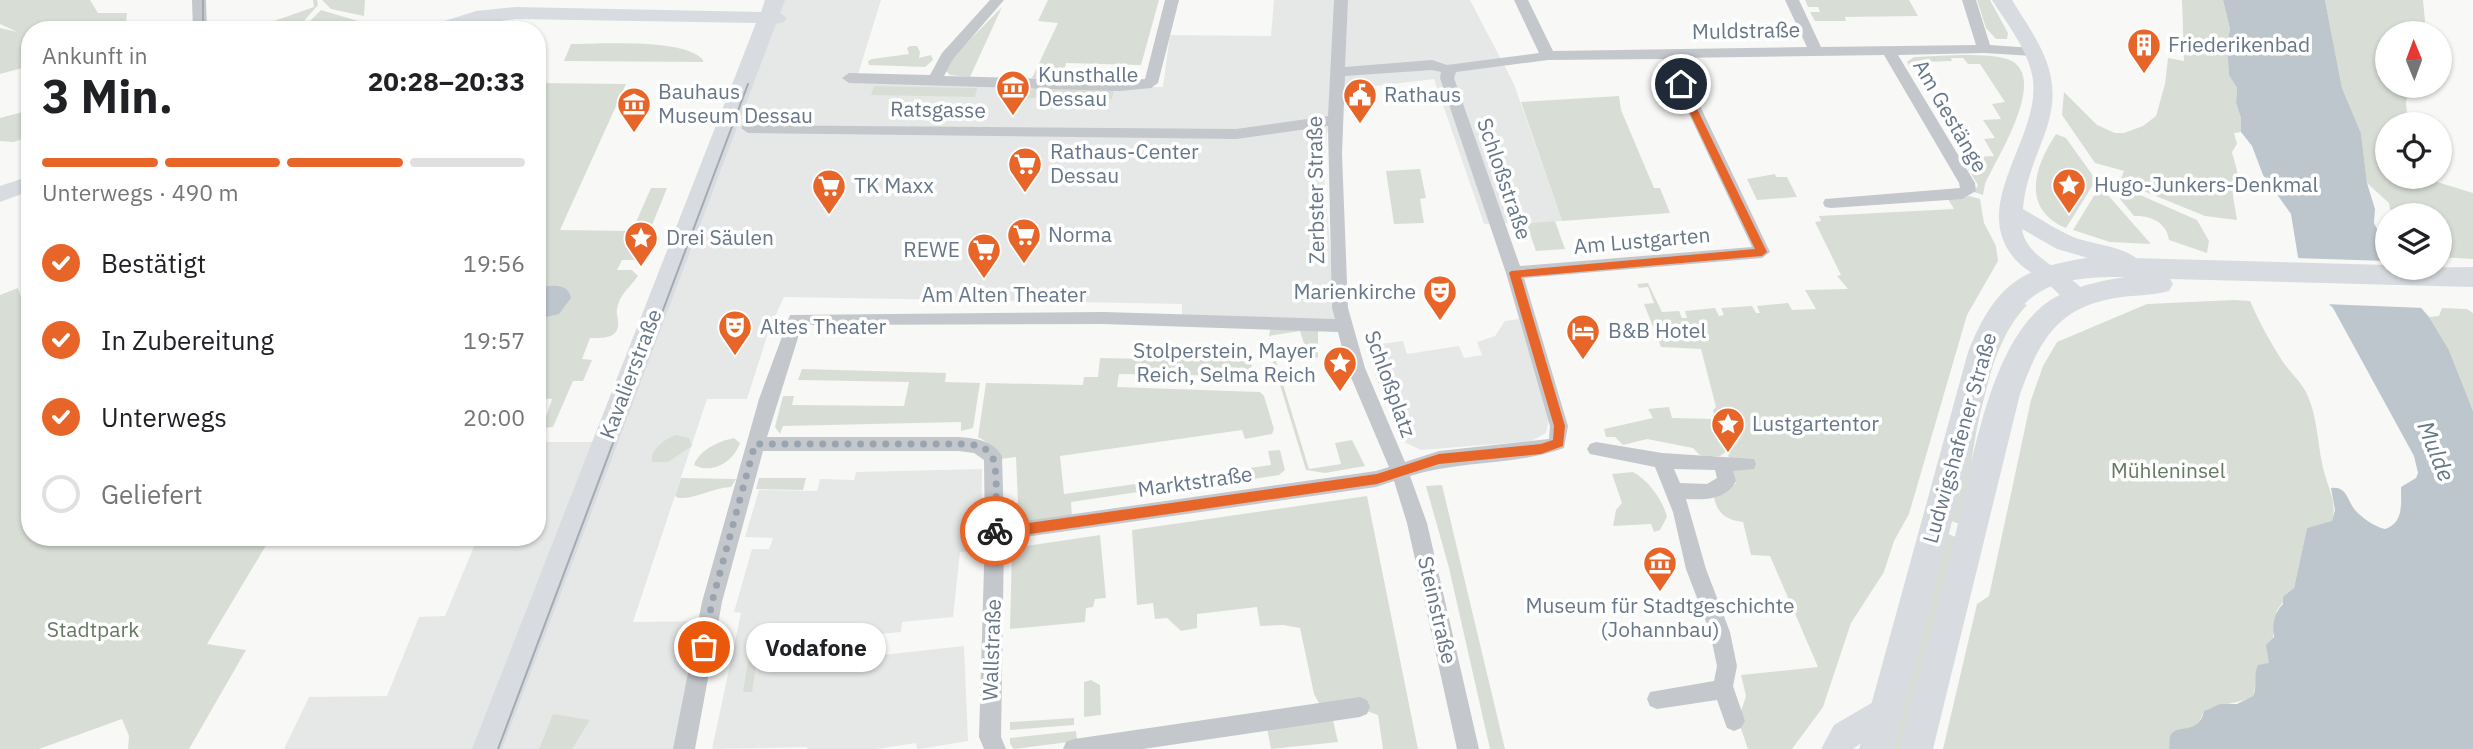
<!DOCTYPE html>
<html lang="de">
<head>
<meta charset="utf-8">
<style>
	:root { --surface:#fff; --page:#f2f2f2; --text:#202124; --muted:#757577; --line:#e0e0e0; --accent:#e76528 }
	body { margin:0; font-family:"IBM Plex Sans",sans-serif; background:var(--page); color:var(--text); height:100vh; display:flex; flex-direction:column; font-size:26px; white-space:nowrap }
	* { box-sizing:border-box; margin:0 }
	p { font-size:23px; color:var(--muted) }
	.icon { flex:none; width:38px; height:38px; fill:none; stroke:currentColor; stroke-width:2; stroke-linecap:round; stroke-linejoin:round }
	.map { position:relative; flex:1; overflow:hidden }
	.details { position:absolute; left:21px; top:21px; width:525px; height:525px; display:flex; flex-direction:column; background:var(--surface); border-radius:28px; box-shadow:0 2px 5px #0004 }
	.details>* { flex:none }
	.needle { width:46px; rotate:359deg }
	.tools { position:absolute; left:2375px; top:21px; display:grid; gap:14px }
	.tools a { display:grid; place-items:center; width:77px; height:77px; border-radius:50%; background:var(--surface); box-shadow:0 2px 5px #0004; font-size:35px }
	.pin { position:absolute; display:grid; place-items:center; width:60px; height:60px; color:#fff; margin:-30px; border:4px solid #fff; border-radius:50%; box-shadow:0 2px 7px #0007 }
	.courier { position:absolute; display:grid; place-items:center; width:70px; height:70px; margin:-35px; border:5px solid #e76528; border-radius:50%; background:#fff; color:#222; box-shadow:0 2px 9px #0007 }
	.bubble { position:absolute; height:49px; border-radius:24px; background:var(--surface); box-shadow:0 2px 5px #0004; font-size:23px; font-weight:700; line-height:49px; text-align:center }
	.overview em { font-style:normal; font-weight:700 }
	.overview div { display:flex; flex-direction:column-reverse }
	.overview { display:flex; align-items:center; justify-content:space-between; height:119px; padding:0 21px }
	h1 { font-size:46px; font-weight:700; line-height:52px }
	.bar { display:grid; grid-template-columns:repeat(4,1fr); gap:10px 7px; align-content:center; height:84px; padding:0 21px }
	.bar i { height:9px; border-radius:5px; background:var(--line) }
	.bar .on { background:var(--accent) }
	.bar p { grid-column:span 4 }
	ol { padding:0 21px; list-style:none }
	li { display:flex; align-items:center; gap:21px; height:77px }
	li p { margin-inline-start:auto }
	li .icon { padding:7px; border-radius:50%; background:var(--accent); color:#fff; stroke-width:4 }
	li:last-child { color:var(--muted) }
	li i { width:38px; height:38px; border:4px solid var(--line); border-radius:50% }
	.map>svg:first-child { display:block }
	.built { fill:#e6e8e7 }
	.green { fill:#d8ded5 }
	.water { fill:#bcc6cc }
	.pier { fill:#f8f9f6 }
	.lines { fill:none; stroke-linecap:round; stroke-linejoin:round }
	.street { fill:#c4c7cc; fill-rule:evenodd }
	.secondary { fill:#d8dbe0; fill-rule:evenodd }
	.primary { fill:#d8dbe0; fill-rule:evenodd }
	.tram { stroke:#a4aab1; stroke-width:2 }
	.route { fill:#e76528 }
	.done { stroke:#9aa4ae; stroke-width:7; stroke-dasharray:0 12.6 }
	.labels { text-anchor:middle; stroke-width:7; stroke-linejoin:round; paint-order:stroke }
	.street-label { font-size:21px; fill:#677688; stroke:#fff }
	.poi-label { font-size:21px; fill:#677688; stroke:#fff; text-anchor:start }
	.park-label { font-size:21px; fill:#657a62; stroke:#fff }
	.water-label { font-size:23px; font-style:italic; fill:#637783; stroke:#fff }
</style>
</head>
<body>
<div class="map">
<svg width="2473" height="749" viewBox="0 0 2473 749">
	<rect width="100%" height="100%" fill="#f8f9f6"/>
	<!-- built -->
	<path class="built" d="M779,0H881L856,81L1163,87L1170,35L1271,36L1274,0H1470L1514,84L1562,221L1484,224L1434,79L1342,90L1327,133L1324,173L1332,271L1340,324L1182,319V304L784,297L769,330L747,399H707L633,622L709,621L684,749H284L309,697L387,696L419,617L445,616L478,537H537V442H610Z
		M1519,319L1549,419L1546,433L1531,441L1446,448L1421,450L1406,443L1378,383L1366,346L1403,341L1407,354L1459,346L1464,358L1482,355L1477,342L1495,336L1505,321Z
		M982,469L981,551L960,552L953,617L902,622L901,632L858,636L856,658L964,646L968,741L920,749H917L916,743L877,749H807V747L712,749L741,613L734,612L752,549H769L773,538L745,537L759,490L817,491L820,479L854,480L856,472Z"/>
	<!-- green -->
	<path class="green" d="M0,0H90L98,13H127L125,30H30V66L0,74V28L17,32L0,24Z
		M313,0H317L318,5L296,30H275L274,21L314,7Z
		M322,0H365L364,16L331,9Z
		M1048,0H1159L1141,65L1066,63L1063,79L1032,78L1058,23L1038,21Z
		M1805,0H1909L1918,16L1845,17L1846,21H1815L1810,12H1820L1818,7H1808Z
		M1977,0H1990L2008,33L2007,39H1996L1986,28Z
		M2182,0H2223L2230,29L2227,44L2229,74L2237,88L2236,103L2241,118V132L2234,133L2237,144L2232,152C2236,168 2243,182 2233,196L2237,220L2205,216L2129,185L2121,178L2124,171L2095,163L2062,115L2064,92L2097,125L2115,133H2124L2143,126L2156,116L2165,84L2168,58L2184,61Z
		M2325,0H2423L2425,21L2422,33H2387V86H2410L2406,102L2408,124H2387V177H2421L2473,193V259L2440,257V215H2391L2389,203L2367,183L2361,133L2342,88Z
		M1002,7L970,77L950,75L946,71L952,58Z
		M321,10L358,21L337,30H301Z
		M571,44C599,44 686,38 703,60V62L564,61Z
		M910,46H917L920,52L919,58L931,55L933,60L925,67L869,65L868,61L872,59L909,54L907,48Z
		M1914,57C1938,56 1986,52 2007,59C2052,74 1995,160 1985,184L1983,195L1974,192L1978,185L1961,158L1994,156L1984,139L1995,138L1983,120L2001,119L1992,104L2005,102L1980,64H1968L1963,58H1951L1952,61L1925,62L1926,67L1910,68L1907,62Z
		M537,83L626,84L560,230L632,231L651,188H667L638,260H622L617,270H632L638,276C631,286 619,295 617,309C616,314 618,317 618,321C620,339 603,338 590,338L582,359L592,360L583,381H573L553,427L542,428L552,399L537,398Z
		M874,86L977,88L975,97L871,95Z
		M1039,88L1114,89L1112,99L1026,98L1027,90Z
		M1619,96L1621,110L1654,188H1660L1670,213L1562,221L1521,102Z
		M30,110V136L14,142L0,141V118Z
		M2056,134L2066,138L2096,180L2066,228C2021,209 2034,167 2056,134Z
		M1420,169L1426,198L1420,199L1424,223L1394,224L1386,171Z
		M1775,174L1776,177H1787L1797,197L1757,200L1747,179Z
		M2100,186L2151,244L2110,242L2073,230Z
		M2125,193L2140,195L2197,220L2209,241L2207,253L2169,240C2167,223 2151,215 2134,216L2120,199Z
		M1969,196L1980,199L1984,223L1996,246L1998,261L1967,315L1909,514L1894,541L1884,572L1851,623L1823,707L1792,749H1748L1738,720L1746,696L1741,675L1818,667L1770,556L1751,555L1743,522C1727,520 1717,514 1714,497L1726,485L1736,484L1727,451L1720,456L1708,457L1700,455L1693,448L1647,439L1623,445L1615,437H1606L1604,429L1653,418L1648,409L1669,407L1672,418L1715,419L1713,410L1716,407L1701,349L1661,347L1644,304L1654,303L1648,287L1639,288L1637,284L1648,283L1662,312L1679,311L1682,318H1687L1685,311L1715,308L1719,316L1724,315L1721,308L1752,306L1756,313H1760L1757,306L1788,303L1792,310L1816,309L1805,290L1848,289L1837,276L1841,275L1815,222L1821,221L1819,216L1954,209L1948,199Z
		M1555,221L1565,249L1536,251L1526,223Z
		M18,288L24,307L30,305V537H271L207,644L246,650L189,749H128L129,736L122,719L39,749H0V295Z
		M2234,300L2250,301C2259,322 2271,343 2283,362C2290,372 2300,381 2306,392C2319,419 2317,448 2325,475C2330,492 2337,504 2332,522L2307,528L2294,588L2277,610L2269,663L2257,677L2253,696C2239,705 2216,703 2205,711C2202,713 2201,721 2197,725C2177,736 2175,720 2169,749H1943L1977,604L1989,596L2031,400L2043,366L2057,342L2147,304Z
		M2021,302L2027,305C1980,353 1973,461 1962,525L1949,520L1992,352Z
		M2442,308L2467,309L2473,313V411L2449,350L2429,317L2439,316Z
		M1301,328L1318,331V357L1309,360L1300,331L1269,336L1270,330Z
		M1271,345L1309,469L1341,464L1335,443L1352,440L1365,466L1325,473L1306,470L1268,346Z
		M1100,358L1252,361L1251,371L1247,376L1119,374L1117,387L1260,392L1264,396L1274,429L1272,434L1245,439L1242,430L1060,456L1064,494L1271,465L1268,451L1280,450L1285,470L1279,475L1254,479L1252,475L1071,502L1072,517L1006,526L1003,523L1002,505L1018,503L1016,457L1000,459L993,446L978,437L986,383L1083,385L1084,377H1098Z
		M802,369L946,373L945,382L980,383L973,428L961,431V422L783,426L780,434L775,427L783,396H794L792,405L904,406L909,382L798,380Z
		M676,435L689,438L692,446L668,462H652C650,449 665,439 676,435Z
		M734,438L740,443C734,461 713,475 694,465C699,450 719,441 734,438Z
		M1633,472C1648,480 1663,500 1667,517L1660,530L1654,532L1651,524L1613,526L1616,510L1622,503L1612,474Z
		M681,478L736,479L731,487C711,488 697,499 678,498L675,496Z
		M759,478H806L803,490L756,489Z
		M1442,485L1505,749H1490L1449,568L1426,486Z
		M1367,496L1418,749H1383L1378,715L1367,711L1320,705L1314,694L1300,628L1283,625L1260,626L1257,607L1197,614V628L1181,631L1167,618L1155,619L1153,603L1137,605L1132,530Z
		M1946,533L1958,538L1905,749H1891Z
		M1100,535L1106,598L1095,599L1093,607L1086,608L1085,622L1010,629L1012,548Z
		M760,640L752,692H743L751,641Z
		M1091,680L1100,685L1101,715L1084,717V682Z
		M553,714L590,720L572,749H539Z
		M1074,718V725L1010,730V722Z
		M1333,720L1338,742L1271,749L1267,728Z
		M1076,731L1077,741L1014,749L1010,744V738Z"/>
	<!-- water -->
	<path class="water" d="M2223,0H2325L2342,88L2361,133L2367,183L2375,209L2374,223L2387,249V268L2429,317L2449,350L2473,411V749H2169C2170,745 2169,741 2170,737C2174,722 2199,737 2204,711L2220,704H2237L2253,696C2258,685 2253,674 2258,665L2269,663L2266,645L2274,637C2272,625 2274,613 2283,604V597L2294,588L2307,528L2332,521L2335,510L2331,488C2347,486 2347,500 2355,510C2362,518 2375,527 2385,529C2404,523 2401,503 2401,487L2416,478L2418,473L2414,456L2333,308L2319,294L2298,257L2291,214L2263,175L2252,146L2241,132V118L2236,103L2237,88L2229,75L2227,44L2230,29Z
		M548,286C558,285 569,286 571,298L559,314L537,319V289Z"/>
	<!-- pier -->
	<path class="pier" d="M2295,258L2387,261V268H2402L2425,308L2324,304L2316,296Z"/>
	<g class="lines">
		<!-- street -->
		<path class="street" d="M192,0H206L207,30H193Z
			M990,0H1004L953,59L944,76L1120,81L1145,79L1165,0H1179L1158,83L1151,88L1120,91L849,83L842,78L849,73L930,75L942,53Z
			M1334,0H1348L1345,67L1432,60L1447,65L1539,53L1514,0H1528L1553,51L1807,47L1785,0H1799L1821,47L1976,45L1962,0H1976L1990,45L2033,48L2040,52L2033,56L1984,53L1898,55L1975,183L1976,191L1962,199L1831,208L1825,207L1823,203L1825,199L1960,188L1959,183L1884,55L1677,58L1770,252L1762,258L1524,278L1568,426L1564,448C1515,466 1461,460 1410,476L1427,523L1479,749H1457L1407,523L1394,481L1376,487L1004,540L1001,737L1006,749H984L979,737L985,533L984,460L974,453L958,451H763L722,602L695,749H673L702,602L759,399L790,315L1103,312L1335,319L1332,308L1328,126L1236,139L748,133L741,128L743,125L1236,129L1328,116ZM1663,59L1752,247L1520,266L1454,78L1456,72L1548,60ZM1432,70L1441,72L1440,78L1506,273L1550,426L1549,439L1439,451L1405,462L1365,368L1348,308L1342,154L1345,76ZM1103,324L1338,332L1347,368L1389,467L1376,471L1004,524L1002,456C993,440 975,438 958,437H767L802,325Z
			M1596,442L1662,453L1754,459L1756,464L1754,469L1733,471L1736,481C1726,500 1705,500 1686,499L1706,569L1730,632L1737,666L1733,686L1745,721L1741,728L1734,731L1727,728L1717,700L1657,709L1650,706L1647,699L1650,692L1714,681L1717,666L1710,632L1686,569L1673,512L1655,467L1590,454L1587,449L1590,444ZM1674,469L1715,470L1717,478L1707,484L1680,483Z
			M1360,697L1367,700L1370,707L1367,714L1360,717L1143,749H1063L1066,742L1074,739Z"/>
		<!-- secondary -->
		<path class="secondary" d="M765,0H785L780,13L787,18L784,22L776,24L502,749H472L756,23L516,19C485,22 457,30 426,30L429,26L476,11L516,7L761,12Z
			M1992,0H2012C2042,48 2066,78 2044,136C2035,160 2025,183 2023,209C2039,218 2055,229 2071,236C2093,246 2132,245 2145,268L2142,274L2134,276L2109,264L2057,249L2022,229C2027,262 2074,271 2090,299L2086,305C2068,311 2061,294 2048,284C2036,275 2023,269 2014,258C1969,204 2040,139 2033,80C2029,51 2008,25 1992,0Z
			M30,176V191L0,202V186Z
			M1887,694L1897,698L1902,708L1897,718L1853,749H1821L1834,725Z"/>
		<!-- primary -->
		<path class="primary" d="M2094,257L2387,265V268L2473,267V287L2170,279L2173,284L2169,291C2152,296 2133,295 2115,298C2056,308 2039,342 2020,394L1933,749H1899C1917,682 1936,616 1952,549C1969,481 1985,360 2037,311C2059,289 2095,282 2125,277C2057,276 2021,286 1996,352L1893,749H1859L1968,352C1996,283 2021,267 2094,257Z"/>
		<!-- tram -->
		<path class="tram" d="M203,0V30
			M498,749L748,84"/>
	</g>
	<!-- route -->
	<path class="route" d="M1681,81L1685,84L1767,252L1762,256L1521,277L1565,426L1563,446L1541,454L1439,464L1377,484L995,539L991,537L989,531L995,525L1000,527L1377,474L1439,454L1541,444L1553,440L1554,426L1509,273L1511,271L1755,249L1676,84Z"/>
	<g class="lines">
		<!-- done -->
		<path class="done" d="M704,647L712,602L755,444H958C969,444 982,444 990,453C1000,463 995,515 995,531"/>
	</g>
	<!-- icons -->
	<defs>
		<g id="building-pin" transform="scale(1.75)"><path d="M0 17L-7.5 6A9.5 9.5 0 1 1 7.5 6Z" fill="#e76528" stroke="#fff"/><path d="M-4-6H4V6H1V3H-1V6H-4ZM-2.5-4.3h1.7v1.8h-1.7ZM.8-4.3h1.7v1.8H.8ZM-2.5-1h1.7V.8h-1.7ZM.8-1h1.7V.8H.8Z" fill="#fff"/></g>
		<g id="museum-pin" transform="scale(1.75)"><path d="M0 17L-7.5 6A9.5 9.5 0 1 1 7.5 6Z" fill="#e76528" stroke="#fff"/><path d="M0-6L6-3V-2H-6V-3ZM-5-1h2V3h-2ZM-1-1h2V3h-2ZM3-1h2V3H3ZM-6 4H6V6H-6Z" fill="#fff"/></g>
		<g id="civic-pin" transform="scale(1.75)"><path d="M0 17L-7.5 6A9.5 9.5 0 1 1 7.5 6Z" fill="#e76528" stroke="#fff"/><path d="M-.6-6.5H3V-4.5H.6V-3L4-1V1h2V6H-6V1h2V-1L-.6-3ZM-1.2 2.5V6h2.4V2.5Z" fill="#fff"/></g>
		<g id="supermarket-pin" transform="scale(1.75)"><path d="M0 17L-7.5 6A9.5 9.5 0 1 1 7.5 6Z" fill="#e76528" stroke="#fff"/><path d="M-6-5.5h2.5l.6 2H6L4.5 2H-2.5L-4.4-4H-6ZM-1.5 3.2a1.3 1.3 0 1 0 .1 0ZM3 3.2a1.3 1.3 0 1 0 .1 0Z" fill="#fff"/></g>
		<g id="sight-pin" transform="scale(1.75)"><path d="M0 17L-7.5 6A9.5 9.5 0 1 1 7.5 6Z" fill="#e76528" stroke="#fff"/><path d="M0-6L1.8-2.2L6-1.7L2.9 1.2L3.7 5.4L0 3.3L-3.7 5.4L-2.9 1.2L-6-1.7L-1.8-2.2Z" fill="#fff"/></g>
		<g id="theatre-pin" transform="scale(1.75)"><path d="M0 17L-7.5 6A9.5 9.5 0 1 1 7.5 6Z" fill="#e76528" stroke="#fff"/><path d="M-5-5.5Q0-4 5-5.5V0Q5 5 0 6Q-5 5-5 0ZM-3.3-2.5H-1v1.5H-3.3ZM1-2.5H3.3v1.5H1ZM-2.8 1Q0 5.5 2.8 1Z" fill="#fff"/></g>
		<g id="hotel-pin" transform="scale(1.75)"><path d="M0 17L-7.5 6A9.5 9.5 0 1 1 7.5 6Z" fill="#e76528" stroke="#fff"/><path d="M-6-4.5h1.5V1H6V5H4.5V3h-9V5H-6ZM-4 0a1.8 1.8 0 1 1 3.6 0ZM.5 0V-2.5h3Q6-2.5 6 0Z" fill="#fff"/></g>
	</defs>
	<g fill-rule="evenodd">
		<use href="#building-pin" x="2144" y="45"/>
		<use href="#museum-pin" x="1013" y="87"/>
		<use href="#civic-pin" x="1360" y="95"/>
		<use href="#museum-pin" x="634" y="104"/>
		<use href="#supermarket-pin" x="1025" y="164"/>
		<use href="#sight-pin" x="2069" y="185"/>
		<use href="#supermarket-pin" x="829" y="186"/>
		<use href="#supermarket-pin" x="1024" y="235"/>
		<use href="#sight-pin" x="641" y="238"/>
		<use href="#supermarket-pin" x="984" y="250"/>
		<use href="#theatre-pin" x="1440" y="292"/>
		<use href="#theatre-pin" x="735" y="327"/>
		<use href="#hotel-pin" x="1583" y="331"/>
		<use href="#sight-pin" x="1340" y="363"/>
		<use href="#sight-pin" x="1728" y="424"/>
		<use href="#museum-pin" x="1660" y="563"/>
	</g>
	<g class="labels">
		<!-- street labels -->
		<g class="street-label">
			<text transform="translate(1746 31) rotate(-1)" y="7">Muldstraße</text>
			<text transform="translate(938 110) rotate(1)" y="7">Ratsgasse</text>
			<text transform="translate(1950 116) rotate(60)" y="7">Am Gestänge</text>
			<text transform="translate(1504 179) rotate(71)" y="7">Schloßstraße</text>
			<text transform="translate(1316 190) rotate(-91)" y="7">Zerbster Straße</text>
			<text transform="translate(1642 241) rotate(-5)" y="7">Am Lustgarten</text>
			<text x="1004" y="302">Am Alten Theater</text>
			<text transform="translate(631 374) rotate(-69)" y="7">Kavalierstraße</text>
			<text transform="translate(1390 384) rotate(70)" y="7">Schloßplatz</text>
			<text transform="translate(1960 438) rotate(-74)" y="7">Ludwigshafener Straße</text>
			<text transform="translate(1195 482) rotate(-8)" y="7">Marktstraße</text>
			<text transform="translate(1437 610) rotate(77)" y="7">Steinstraße</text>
			<text transform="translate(992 650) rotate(-88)" y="7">Wallstraße</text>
		</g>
		<!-- poi labels -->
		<g class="poi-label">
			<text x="2168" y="52">Friederikenbad</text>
			<text x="1038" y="82">Kunsthalle<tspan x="1038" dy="24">Dessau</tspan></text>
			<text x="658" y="99">Bauhaus<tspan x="658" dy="24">Museum Dessau</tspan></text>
			<text x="1384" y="102">Rathaus</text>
			<text x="1050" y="159">Rathaus-Center<tspan x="1050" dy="24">Dessau</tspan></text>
			<text x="2094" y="192">Hugo-Junkers-Denkmal</text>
			<text x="854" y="193">TK Maxx</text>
			<text x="1048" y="242">Norma</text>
			<text x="666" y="245">Drei Säulen</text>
			<text x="960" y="257" text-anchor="end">REWE</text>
			<text x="1416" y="299" text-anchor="end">Marienkirche</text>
			<text x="760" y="334">Altes Theater</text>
			<text x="1608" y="338">B&amp;B Hotel</text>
			<text x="1316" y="358" text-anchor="end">Stolperstein, Mayer<tspan x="1316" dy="24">Reich, Selma Reich</tspan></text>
			<text x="1752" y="431">Lustgartentor</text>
			<text x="1660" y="613" text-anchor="middle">Museum für Stadtgeschichte<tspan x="1660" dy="24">(Johannbau)</tspan></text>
		</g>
		<!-- park labels -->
		<g class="park-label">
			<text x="2168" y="478">Mühleninsel</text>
			<text x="93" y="637">Stadtpark</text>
		</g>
		<!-- water labels -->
		<g class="water-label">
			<text transform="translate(2436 451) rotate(68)" y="8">Mulde</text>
		</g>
	</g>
</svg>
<div class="tools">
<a><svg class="needle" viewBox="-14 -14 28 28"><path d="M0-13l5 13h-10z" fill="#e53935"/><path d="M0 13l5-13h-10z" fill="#757577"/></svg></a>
<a><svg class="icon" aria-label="locate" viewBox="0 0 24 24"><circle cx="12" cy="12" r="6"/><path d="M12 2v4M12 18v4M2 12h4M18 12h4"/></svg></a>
<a><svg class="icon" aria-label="layers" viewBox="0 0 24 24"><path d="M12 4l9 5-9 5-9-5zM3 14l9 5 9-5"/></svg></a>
</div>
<div class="pin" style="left:704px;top:647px;background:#ea580c"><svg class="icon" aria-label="bag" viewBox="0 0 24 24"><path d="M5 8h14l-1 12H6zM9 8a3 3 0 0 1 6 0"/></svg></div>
<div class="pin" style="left:1681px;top:84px;background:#1f2937"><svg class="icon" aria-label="home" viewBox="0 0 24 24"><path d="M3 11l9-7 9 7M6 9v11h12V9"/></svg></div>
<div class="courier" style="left:995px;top:531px"><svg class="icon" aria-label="bike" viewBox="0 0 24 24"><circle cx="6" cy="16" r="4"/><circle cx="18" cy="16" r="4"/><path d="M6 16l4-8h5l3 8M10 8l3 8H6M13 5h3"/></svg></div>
<div class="bubble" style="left:746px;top:623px;width:140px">Vodafone</div>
<section class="details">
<div class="overview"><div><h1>3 Min.</h1><p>Ankunft in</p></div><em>20:28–20:33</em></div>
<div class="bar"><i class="on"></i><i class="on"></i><i class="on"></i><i></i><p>Unterwegs · 490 m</p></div>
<ol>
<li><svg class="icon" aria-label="check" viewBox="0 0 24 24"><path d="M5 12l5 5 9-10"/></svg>Bestätigt<p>19:56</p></li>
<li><svg class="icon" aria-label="check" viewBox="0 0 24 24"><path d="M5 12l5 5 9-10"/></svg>In Zubereitung<p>19:57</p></li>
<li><svg class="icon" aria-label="check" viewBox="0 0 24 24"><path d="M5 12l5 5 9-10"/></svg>Unterwegs<p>20:00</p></li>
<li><i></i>Geliefert</li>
</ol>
</section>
</div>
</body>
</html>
